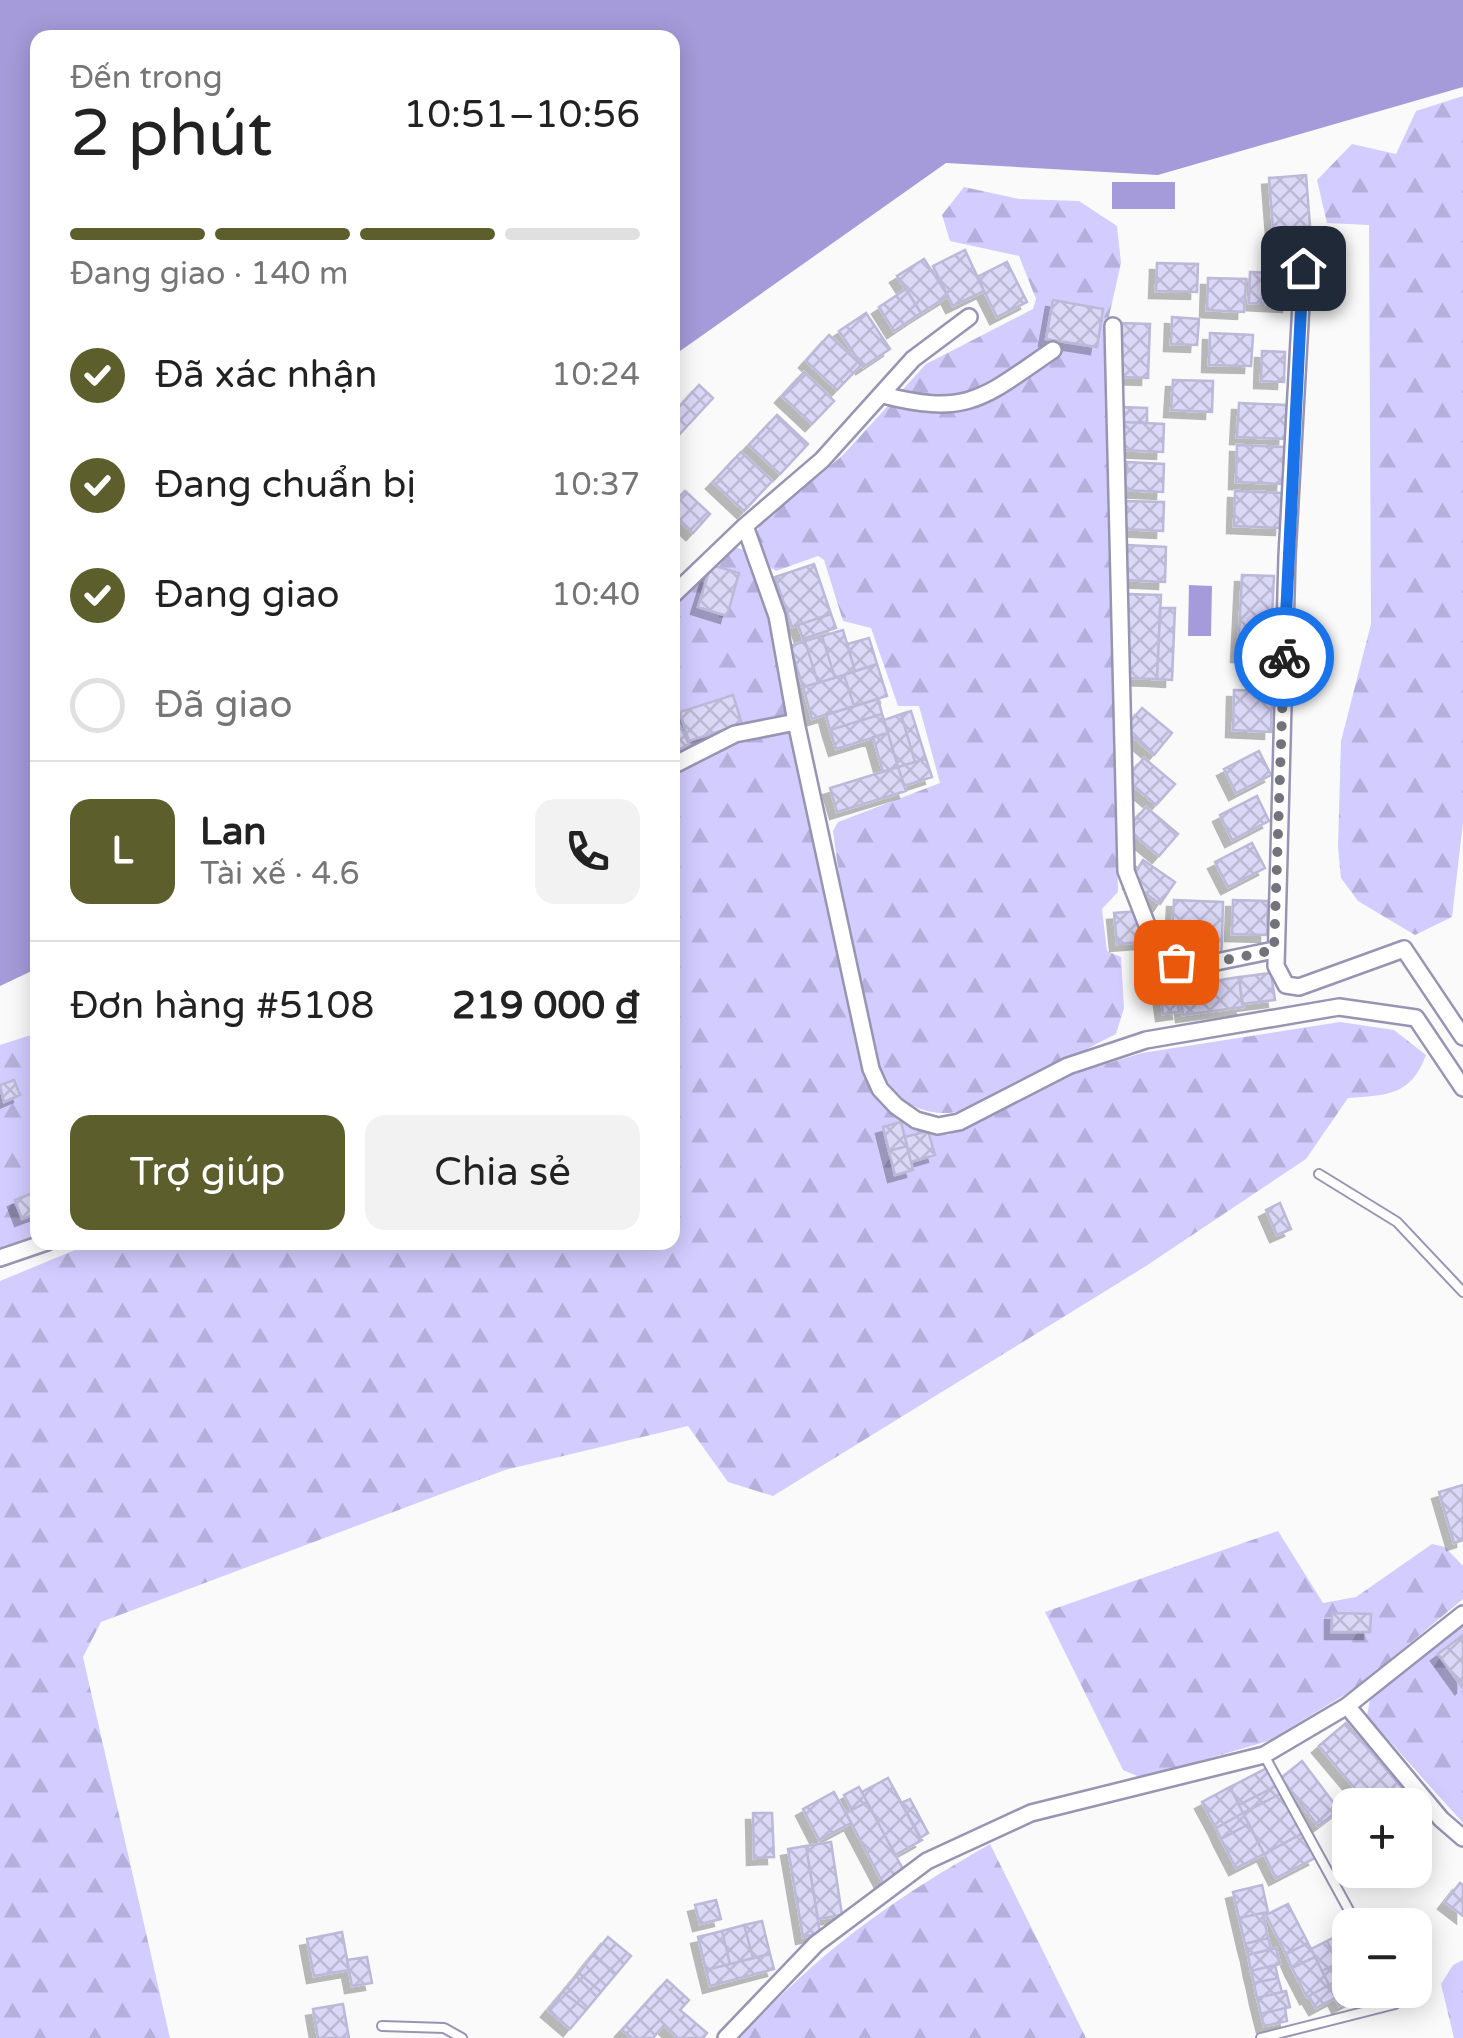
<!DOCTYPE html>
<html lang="vi">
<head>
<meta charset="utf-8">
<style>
	:root { --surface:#fff; --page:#f2f2f2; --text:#222; --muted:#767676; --line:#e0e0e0; --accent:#5c5e2c }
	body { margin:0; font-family:"Varela Round",sans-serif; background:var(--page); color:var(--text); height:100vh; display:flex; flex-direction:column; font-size:38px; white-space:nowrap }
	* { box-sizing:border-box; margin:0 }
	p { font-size:32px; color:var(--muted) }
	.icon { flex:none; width:55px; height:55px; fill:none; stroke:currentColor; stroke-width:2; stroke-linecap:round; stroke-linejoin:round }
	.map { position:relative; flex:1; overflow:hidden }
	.panel { position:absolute; left:30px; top:30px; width:650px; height:1220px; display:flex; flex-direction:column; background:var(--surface); border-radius:20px; box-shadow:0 5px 25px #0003 }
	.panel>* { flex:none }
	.buttons { position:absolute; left:1332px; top:1788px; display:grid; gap:20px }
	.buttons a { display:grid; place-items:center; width:100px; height:100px; border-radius:20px; background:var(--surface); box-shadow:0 5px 25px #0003; font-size:50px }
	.pin { position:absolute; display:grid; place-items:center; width:85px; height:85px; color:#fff; margin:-42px; border-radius:20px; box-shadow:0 5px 15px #0006 }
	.courier { position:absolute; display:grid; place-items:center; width:100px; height:100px; margin:-50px; border:8px solid #1a73e8; border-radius:50%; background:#fff; color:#222; box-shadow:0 2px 12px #0007 }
	.overview em { font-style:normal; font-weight:600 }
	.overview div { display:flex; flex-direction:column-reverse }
	.overview { display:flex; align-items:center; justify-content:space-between; height:170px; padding:0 40px }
	h1 { font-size:65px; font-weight:600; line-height:75px }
	.bar { display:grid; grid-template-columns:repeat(4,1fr); gap:15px 10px; align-content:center; height:120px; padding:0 40px }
	.bar i { height:12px; border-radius:8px; background:var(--line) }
	.bar .active { background:var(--accent) }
	.bar p { grid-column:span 4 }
	.line { display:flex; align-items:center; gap:25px; padding:0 40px; border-top:2px solid var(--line) }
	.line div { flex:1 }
	.round { display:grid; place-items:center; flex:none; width:105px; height:105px; border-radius:20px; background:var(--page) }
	ol { padding:0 40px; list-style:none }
	li { display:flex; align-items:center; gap:30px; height:110px }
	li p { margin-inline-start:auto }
	li .icon { padding:10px; border-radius:50%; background:var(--accent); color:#fff; stroke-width:4 }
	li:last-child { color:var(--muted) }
	li i { width:55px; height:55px; border:5px solid var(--line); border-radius:50% }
	.primary-button { display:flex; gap:20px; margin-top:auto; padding:20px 40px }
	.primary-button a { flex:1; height:115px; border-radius:20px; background:var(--accent); color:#fff; font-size:40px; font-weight:600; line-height:115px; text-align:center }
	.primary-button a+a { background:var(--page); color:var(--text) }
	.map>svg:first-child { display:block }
	.forest { fill:url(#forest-firs) }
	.water { fill:#a59bda }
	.building { fill:url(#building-cross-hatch); stroke:#bcb8d8; stroke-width:2.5; filter:url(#shadow) }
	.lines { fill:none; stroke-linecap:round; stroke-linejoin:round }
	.service-casing { stroke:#9894b2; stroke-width:12 }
	.minor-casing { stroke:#9894b2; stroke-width:20 }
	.service { stroke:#fff; stroke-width:8 }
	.minor { stroke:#fff; stroke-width:15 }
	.done { stroke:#73737b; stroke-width:10; stroke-dasharray:0 18 }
	.route { stroke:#1a73e8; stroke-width:12 }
</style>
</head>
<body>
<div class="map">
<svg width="1463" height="2038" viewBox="0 0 1463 2038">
	<defs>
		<pattern id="forest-firs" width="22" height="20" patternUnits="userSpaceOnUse" patternTransform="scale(2.5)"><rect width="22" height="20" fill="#d3ccff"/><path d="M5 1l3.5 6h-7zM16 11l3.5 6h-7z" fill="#b5afdb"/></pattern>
		<pattern id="building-cross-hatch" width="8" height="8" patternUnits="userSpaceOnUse" patternTransform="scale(2.5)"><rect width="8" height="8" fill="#dbd7f7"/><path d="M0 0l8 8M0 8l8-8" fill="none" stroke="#bcb9d4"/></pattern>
		<filter id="shadow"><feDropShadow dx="-7" dy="7" stdDeviation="0" flood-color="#0004"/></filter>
	</defs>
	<rect width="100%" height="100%" fill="#fafafa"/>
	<!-- forest -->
	<path class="forest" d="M1463,96V823L1452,917L1415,935L1358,901L1341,878L1338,847L1341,741L1371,624L1369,225L1327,223L1317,180L1352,144L1396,154L1416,111Z
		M964,187L1019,199L1079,201L1117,226L1121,263L1107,325L1118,892L1102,909L1107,951L1121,957L1124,1008L1116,1034C1085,1049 976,1112 949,1113C926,1114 903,1105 889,1086C862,1051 840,881 833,831L838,822L940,783L919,706H898L871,628L843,621L824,560L818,556L776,571L767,565L755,534L763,521L843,455L926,364L1033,309L1036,299L1019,256L950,241L942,215Z
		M734,547L748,551L763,589L862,1073C879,1111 909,1123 948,1135L1069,1075L1142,1053L1340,1022L1394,1030L1426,1055C1411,1096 1387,1095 1348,1098L1306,1159L1146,1266L773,1496L728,1482L688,1426L505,1470L101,1622L83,1657L170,2038H0V1281L92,1243L672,1242L673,604Z
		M37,1033V1242L0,1262V1045Z
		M1278,1531L1323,1603L1356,1597L1432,1544L1445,1547L1463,1566V1599L1356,1688L1268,1741L1142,1778L1123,1770L1045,1612Z
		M1463,1622V1823L1367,1716L1370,1699Z
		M990,1844L1086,2038H740C821,1950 887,1903 990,1844Z
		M1463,1960V2038H1454L1441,1984L1453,1965Z"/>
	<!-- water -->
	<path class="water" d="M0,0H1463V87L1158,175L946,163L673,356L672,38H38V968L0,986Z
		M1112,182H1175V209H1112Z
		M1189,585L1212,586L1211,636H1188Z"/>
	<!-- building -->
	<path class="building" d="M1306,175L1310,226L1273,229L1269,178Z
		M965,250L984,291L953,306L933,266Z
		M924,259L948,296L921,313L897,276Z
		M1007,262L1027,302L997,317L977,277Z
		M1157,263L1198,264L1197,292L1156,291Z
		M1250,272L1290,274L1289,305L1249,303Z
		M1208,278L1246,279L1244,312L1207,310Z
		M906,289L921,313L894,331L879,307Z
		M1053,300L1103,309L1097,347L1046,339Z
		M866,313L890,349L863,367L839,331Z
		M1172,317L1199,319L1197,345L1171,344Z
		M1120,323L1150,324L1148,378L1118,377Z
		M1210,333L1253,335L1251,366L1209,365Z
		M829,335L861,365L837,390L806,361Z
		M1262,351L1285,352L1284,382L1261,381Z
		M804,372L834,401L812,424L782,396Z
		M1173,380L1213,381L1212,412L1171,410Z
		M699,385L713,398L677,437L672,436V415Z
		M1239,403L1287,405L1285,439L1237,437Z
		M1123,407L1147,408V423L1122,422Z
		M777,415L808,444L780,474L749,445Z
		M1122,422L1164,424L1163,452L1121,450Z
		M1237,445L1285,447L1283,484L1236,482Z
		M741,452L772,481L744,511L713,482Z
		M1127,462L1164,464L1163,492L1125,490Z
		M685,491L710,514L693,533L672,514V504Z
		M1235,491L1283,493L1282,528L1234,526Z
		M1125,501L1164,502L1163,531L1124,529Z
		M1126,545L1166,547L1165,582L1124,580Z
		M814,564L831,614L792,627L775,577Z
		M711,565L739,573L727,616L698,607Z
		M1242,575L1274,576L1270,656L1238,655Z
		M1128,594L1161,595L1157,679L1124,678Z
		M1160,608H1175L1172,680L1157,679Z
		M831,614L836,628L803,639L798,625Z
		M843,630L855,671L835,678L822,636Z
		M822,636L835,678L818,683L805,641Z
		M869,638L877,664L855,671L847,644Z
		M805,641L818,683L803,687L790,646Z
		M877,664L887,696L854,706L844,675Z
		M844,675L854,706L812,719L803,687Z
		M1234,690L1272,691L1271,732L1233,730Z
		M733,695L742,724L689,741L680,712Z
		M878,699L882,714L830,730L826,715Z
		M1142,708L1172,733L1154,755L1124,729Z
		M911,711L926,759L915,762L901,714Z
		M882,714L888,733L836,749L830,730Z
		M901,714L915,762L898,767L884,720Z
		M678,723L689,744L672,753V726Z
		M888,733L898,767L883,772L873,737Z
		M1259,751L1271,775L1236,793L1224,769Z
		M1144,758L1175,784L1156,805L1126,779Z
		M926,759L932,777L904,786L898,767Z
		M898,767L906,791L837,812L830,788Z
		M1257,796L1269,821L1232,840L1220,815Z
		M1146,807L1178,834L1159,856L1127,829Z
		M1252,843L1265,868L1228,887L1215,862Z
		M1143,860L1175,882L1160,904L1130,882Z
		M1174,900L1223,902L1222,940L1172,938Z
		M1233,900L1268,901L1267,935L1232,934Z
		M1140,911L1142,942L1117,944L1114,913Z
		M1172,938L1222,940L1221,957L1171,954Z
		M1213,972L1214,981L1239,977L1243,1007L1183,1015L1179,985L1187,984L1186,976Z
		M1271,973L1275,1000L1242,1004L1239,977Z
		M1176,990L1179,1012L1163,1014L1160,992Z
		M14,1080L20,1095L4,1102L0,1085Z
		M901,1122L907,1146L889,1151L883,1127Z
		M928,1131L935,1155L911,1162L905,1137Z
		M907,1146L913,1170L895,1175L889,1151Z
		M35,1192L38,1213L22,1219L15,1200Z
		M1280,1203L1291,1229L1277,1235L1266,1210Z
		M1463,1485V1540L1454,1543L1439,1492Z
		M1332,1613L1371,1614L1370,1632H1332Z
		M1463,1635V1686L1462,1687L1438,1654Z
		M1346,1723L1421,1810L1415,1816V1805H1369L1319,1746Z
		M1302,1761L1339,1810L1318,1826L1281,1778Z
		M1269,1767L1278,1785L1239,1805L1230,1787Z
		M888,1778L922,1840L895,1855L862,1792Z
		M1278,1785L1282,1793L1243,1813L1239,1805Z
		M859,1787L867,1802L852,1810L844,1795Z
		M1230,1787L1243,1813L1216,1828L1202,1802Z
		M834,1792L851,1823L819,1840L803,1809Z
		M1282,1793L1303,1833L1264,1854L1243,1813Z
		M910,1799L928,1833L920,1838L901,1803Z
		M867,1802L905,1873L884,1885L846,1813Z
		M753,1813H772L774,1857L754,1858Z
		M1243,1813L1249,1824L1221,1839L1216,1828Z
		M1249,1824L1264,1854L1236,1868L1221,1839Z
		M1303,1833L1315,1858L1276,1878L1264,1854Z
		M831,1842L842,1915L818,1919L806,1846Z
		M806,1846L820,1933L803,1937L788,1849Z
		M1460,1883L1463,1885V1916L1445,1902Z
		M1262,1885L1268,1912L1239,1918L1233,1892Z
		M716,1900L721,1919L700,1924L695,1905Z
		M1288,1904L1308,1943L1286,1954L1266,1915Z
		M1263,1913L1268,1938L1245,1944L1239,1918Z
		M762,1921L770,1954L753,1958L744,1925Z
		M744,1925L753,1958L730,1964L722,1931Z
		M1348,1930L1350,1957L1338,1963L1327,1941Z
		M722,1931L730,1964L706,1970L698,1937Z
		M342,1932L349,1970L314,1976L307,1939Z
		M608,1937L631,1956L616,1974L593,1955Z
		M1268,1938L1271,1949L1248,1955L1245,1944Z
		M1327,1941L1338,1963L1322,1971L1311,1949Z
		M1308,1943L1315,1957L1292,1968L1286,1954Z
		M1276,1948L1280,1964L1251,1971L1248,1955Z
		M770,1954L774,1969L710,1986L706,1970Z
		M593,1955L616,1974L601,1992L579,1973Z
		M367,1957L372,1983L352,1986L347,1960Z
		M1315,1957L1329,1985L1307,1997L1292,1968Z
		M1350,1957V1975L1329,1985L1322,1971Z
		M1275,1965L1278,1978L1254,1983L1251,1971Z
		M579,1973L601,1992L586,2010L563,1992Z
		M1350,1975V1990H1370L1339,2006L1329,1985Z
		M1278,1978L1282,1992L1257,1998L1254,1983Z
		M667,1980L689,2000L680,2010L707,2033L703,2038H678L664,2025L653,2038H632L622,2030Z
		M1329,1985L1335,1998L1316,2008L1309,1996Z
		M1286,1991L1290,2007L1261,2014L1257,1998Z
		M563,1992L586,2010L570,2029L548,2010Z
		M343,2004L349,2038H318L313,2009Z
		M1285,2008L1287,2021L1264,2026L1261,2014Z"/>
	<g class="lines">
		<!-- service casing -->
		<g class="service-casing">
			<path id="service" d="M1319,1174L1397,1222L1463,1292
				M1264,1755L1357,1925
				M382,2026L444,2028L462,2038
				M1261,2038L1395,2004V1990"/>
		</g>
		<!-- minor casing -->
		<g class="minor-casing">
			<path id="minor" d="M1303,268L1287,556L1276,966L1286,985L1299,987L1404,949L1463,1037
				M1113,326L1126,871L1154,943L1166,958L1197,966L1274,950
				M883,395C969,417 984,397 1053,350
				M672,596L745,526
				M796,722L777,616L745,526L822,460L913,359L969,317
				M672,766L735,734L796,722L871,1069L880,1089L896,1106L916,1120L938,1126L959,1122L1068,1066L1146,1040L1339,1007L1416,1018L1463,1088
				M0,1258L47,1242
				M1347,1706L1441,1819L1463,1838
				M726,2038L816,1944L927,1861L1031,1813L1264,1755L1347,1706L1463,1614"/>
		</g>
		<!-- service -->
		<use href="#service" class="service"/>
		<!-- minor -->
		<use href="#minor" class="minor"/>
	</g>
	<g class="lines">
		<!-- done -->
		<path class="done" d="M1176,962L1197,966L1274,950L1284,657"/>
		<!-- route -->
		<path class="route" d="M1284,657L1303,268"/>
	</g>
</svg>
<div class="buttons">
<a>+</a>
<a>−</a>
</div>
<div class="pin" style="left:1176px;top:962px;background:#ea580c"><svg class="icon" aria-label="bag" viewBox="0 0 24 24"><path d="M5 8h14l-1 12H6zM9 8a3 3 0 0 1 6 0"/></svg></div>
<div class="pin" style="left:1303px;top:268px;background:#1f2937"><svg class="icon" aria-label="home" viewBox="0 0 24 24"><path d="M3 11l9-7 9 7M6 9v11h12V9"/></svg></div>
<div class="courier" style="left:1284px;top:657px"><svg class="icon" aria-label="bike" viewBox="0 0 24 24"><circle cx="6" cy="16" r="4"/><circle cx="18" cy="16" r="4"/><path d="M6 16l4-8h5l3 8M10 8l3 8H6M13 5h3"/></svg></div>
<section class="panel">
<div class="overview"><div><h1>2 phút</h1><p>Đến trong</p></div><em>10:51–10:56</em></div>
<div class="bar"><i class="active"></i><i class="active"></i><i class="active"></i><i></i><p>Đang giao · 140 m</p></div>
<ol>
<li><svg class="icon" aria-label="check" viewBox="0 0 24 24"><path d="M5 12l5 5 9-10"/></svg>Đã xác nhận<p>10:24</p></li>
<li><svg class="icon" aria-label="check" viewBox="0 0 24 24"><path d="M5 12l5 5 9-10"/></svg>Đang chuẩn bị<p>10:37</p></li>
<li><svg class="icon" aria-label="check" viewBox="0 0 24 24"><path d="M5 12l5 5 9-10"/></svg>Đang giao<p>10:40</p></li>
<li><i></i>Đã giao</li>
</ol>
<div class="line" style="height:180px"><b class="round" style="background:var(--accent);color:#fff">L</b><div><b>Lan</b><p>Tài xế · 4.6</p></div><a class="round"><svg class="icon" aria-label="phone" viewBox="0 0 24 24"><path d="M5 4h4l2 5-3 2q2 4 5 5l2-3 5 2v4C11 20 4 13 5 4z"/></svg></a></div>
<div class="line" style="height:130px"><div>Đơn hàng #5108</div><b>219 000 ₫</b></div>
<div class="primary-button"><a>Trợ giúp</a><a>Chia sẻ</a></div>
</section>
</div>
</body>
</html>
